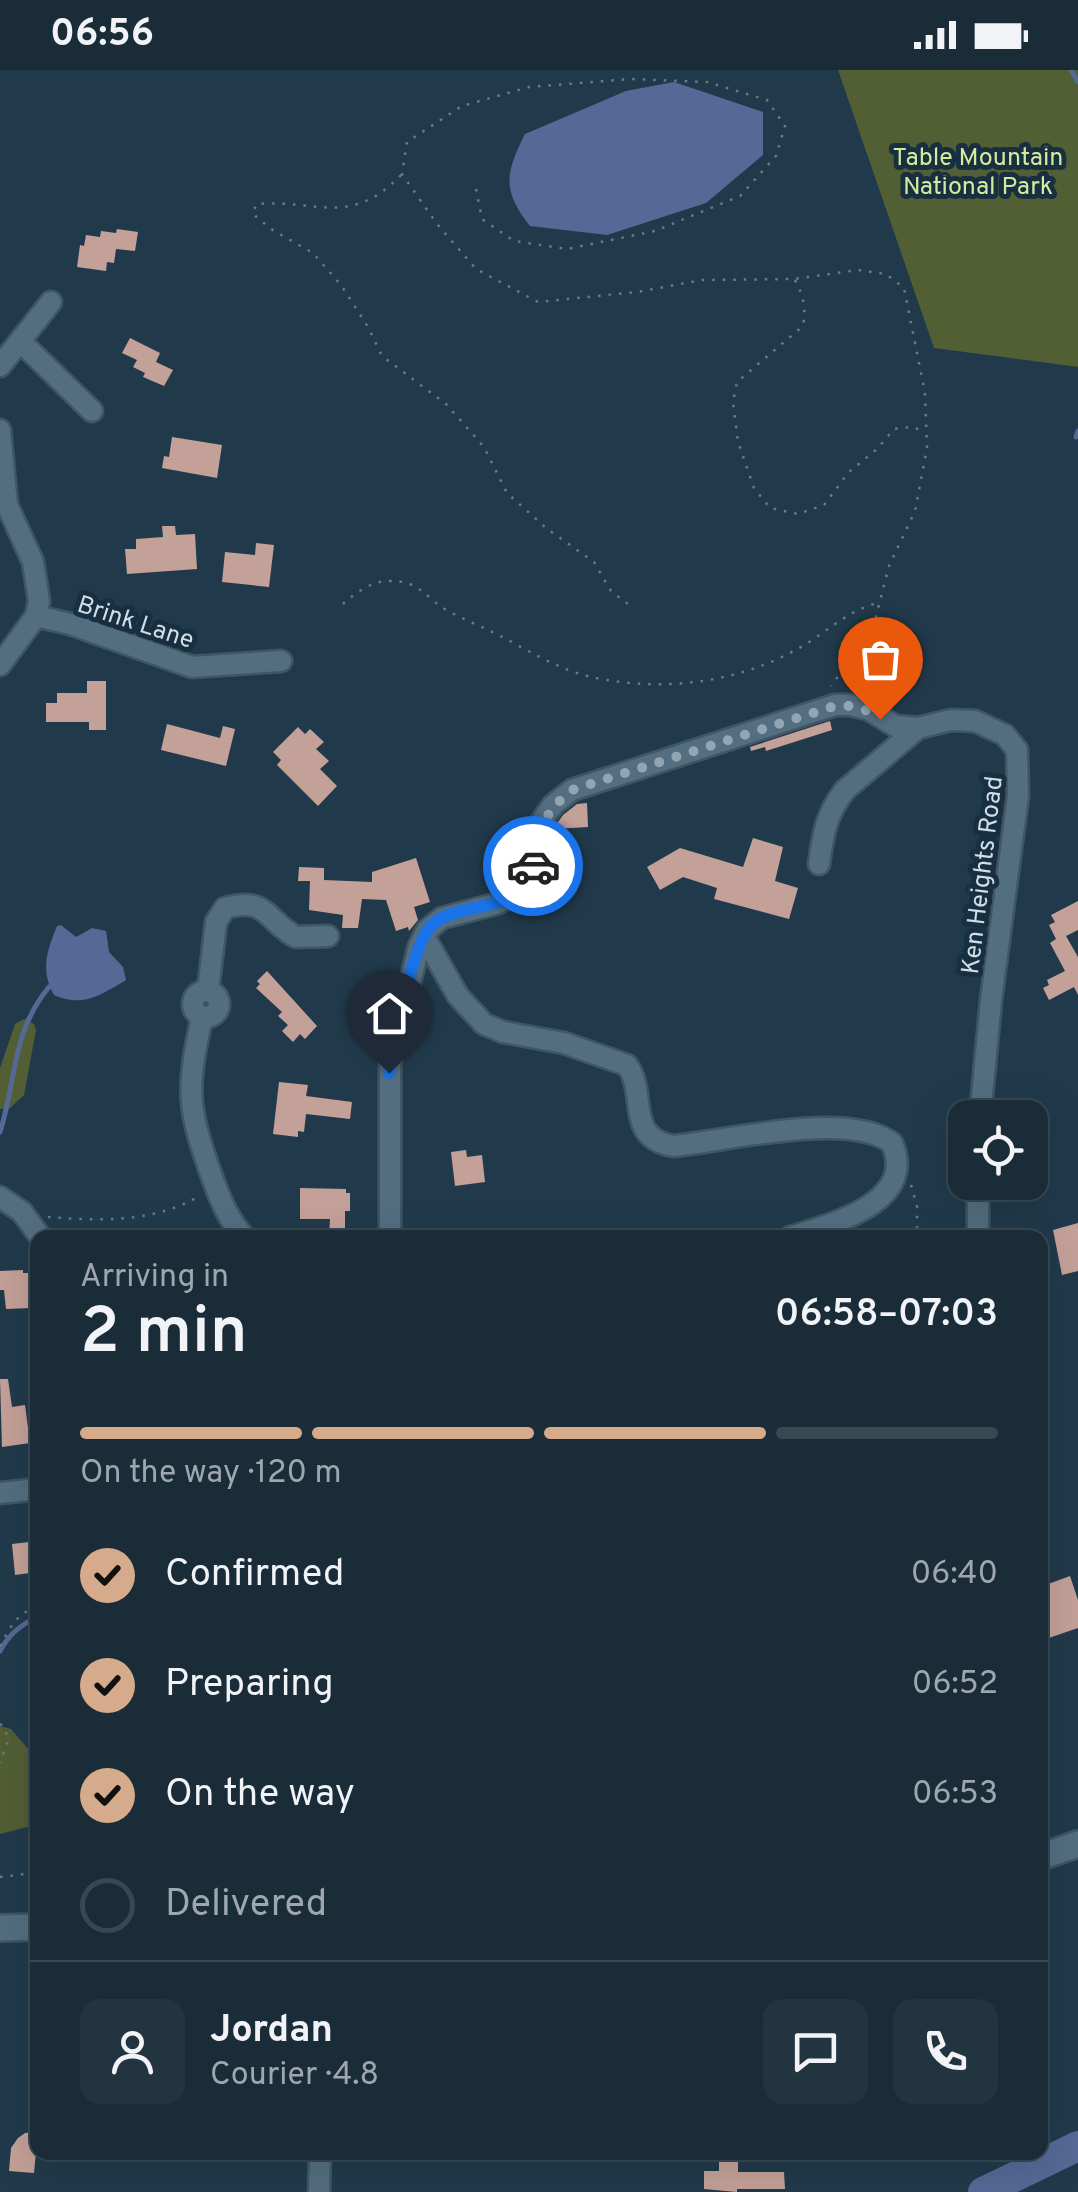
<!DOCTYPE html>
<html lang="en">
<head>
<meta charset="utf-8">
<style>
	:root { --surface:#192c38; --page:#223440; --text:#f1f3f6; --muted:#9fa7ae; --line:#374853; --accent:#d6ab8b }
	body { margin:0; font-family:Overpass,sans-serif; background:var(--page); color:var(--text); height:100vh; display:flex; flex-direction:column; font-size:38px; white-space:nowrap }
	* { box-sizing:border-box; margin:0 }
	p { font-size:32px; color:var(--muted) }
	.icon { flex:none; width:55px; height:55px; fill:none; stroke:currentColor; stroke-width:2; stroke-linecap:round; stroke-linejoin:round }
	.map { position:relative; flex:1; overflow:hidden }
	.details { position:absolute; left:30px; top:1160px; width:1018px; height:930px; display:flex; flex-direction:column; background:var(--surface); border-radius:20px; box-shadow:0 10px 40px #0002,0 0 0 2px var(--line) }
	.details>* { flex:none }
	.buttons { position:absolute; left:948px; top:1030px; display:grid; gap:20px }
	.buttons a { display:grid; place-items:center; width:100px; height:100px; border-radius:20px; background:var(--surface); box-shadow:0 10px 40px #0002,0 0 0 2px var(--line); font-size:50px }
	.pin { position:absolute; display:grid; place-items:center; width:85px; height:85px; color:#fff; margin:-102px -42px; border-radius:50% 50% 50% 0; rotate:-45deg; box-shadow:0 0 10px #0007 }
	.pin .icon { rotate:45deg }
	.courier { position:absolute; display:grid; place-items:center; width:100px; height:100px; margin:-50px; border:8px solid #1a73e8; border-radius:50%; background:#fff; color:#222; box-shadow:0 2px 12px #0007 }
	.headline em { font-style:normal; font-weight:600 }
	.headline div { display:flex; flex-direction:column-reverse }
	.headline { display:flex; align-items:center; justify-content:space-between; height:170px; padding:0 50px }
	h1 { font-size:65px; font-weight:600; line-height:75px }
	.bar { display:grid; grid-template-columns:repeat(4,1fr); gap:15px 10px; align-content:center; height:120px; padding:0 50px }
	.bar i { height:12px; border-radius:8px; background:var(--line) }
	.bar .current { background:var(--accent) }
	.bar p { grid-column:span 4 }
	.line { display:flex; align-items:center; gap:25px; padding:0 50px; border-top:2px solid var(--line) }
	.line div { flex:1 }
	.round { display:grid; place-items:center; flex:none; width:105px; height:105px; border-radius:20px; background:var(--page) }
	ol { padding:0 50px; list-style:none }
	li { display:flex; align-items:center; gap:30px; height:110px }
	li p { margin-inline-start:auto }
	li .icon { padding:10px; border-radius:50%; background:var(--accent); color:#111; stroke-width:4 }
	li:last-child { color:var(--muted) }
	li i { width:55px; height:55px; border:5px solid var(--line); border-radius:50% }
	.status { display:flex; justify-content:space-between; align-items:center; height:70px; padding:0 50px; background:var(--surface); direction:ltr }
	.status svg { height:28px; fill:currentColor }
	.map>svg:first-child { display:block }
	.green { fill:#525e34 }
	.water { fill:#546995 }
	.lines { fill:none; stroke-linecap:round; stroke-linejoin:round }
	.stream { stroke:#546995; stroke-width:5 }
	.river { stroke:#546995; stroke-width:30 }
	.building { fill:#c3a098 }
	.minor-casing { stroke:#405664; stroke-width:25 }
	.tertiary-casing { stroke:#405664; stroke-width:30 }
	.path { stroke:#677c8a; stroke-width:2.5; stroke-dasharray:2.5 8; stroke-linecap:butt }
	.minor { stroke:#536e81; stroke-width:20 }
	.tertiary { stroke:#536e81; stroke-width:25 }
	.done { stroke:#92a5b1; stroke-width:10; stroke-dasharray:0 18 }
	.route { stroke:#1a73e8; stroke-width:12 }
	.labels { text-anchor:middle; stroke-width:10; stroke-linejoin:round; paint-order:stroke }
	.park-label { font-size:25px; fill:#d3eb9c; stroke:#172f40 }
	.street-label { font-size:25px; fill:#cfdee8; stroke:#172f40 }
</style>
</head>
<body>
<div class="status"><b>06:56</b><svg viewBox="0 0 49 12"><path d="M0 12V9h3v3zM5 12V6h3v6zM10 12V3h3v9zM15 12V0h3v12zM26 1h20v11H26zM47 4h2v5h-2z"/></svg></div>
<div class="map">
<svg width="1078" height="2122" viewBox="0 0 1078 2122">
	<rect width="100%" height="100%" fill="#213a4b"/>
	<!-- green -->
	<path class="green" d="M838,0H1078V297L934,278Z
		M24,949L34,954L36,960L24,1025L9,1039H0V998L15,954Z
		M0,1656L11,1659L37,1689V1798L31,1756L0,1764Z"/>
	<!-- water -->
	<path class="water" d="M674,12L763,42V85L706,133L607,165L530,156C502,120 505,104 525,64L626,21Z
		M61,855L76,867L92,858L106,861L109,882L123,897L126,910C101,925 82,938 54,925C40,900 47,881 57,856Z"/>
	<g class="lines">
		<!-- stream -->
		<path class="stream" d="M1071,0L1078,12
			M1076,367L1078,361
			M0,1062C17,1009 11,963 49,917
			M0,1581C8,1566 21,1554 38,1547"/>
		<!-- river -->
		<path class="river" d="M983,2122L1078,2076"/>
	</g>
	<!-- building -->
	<path class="building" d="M117,159L138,162L135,181L116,179L114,193L107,192L106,201L77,197L80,175L84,176L86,165L100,167L101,161L116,163Z
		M130,268L160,283L156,292L173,300L164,316L143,307L145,303L133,297L137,290L122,283Z
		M172,367L222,375L217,408L162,398L164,386L169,387Z
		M162,456H175L176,465L195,464L197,499L127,504L125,479H136V469L163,467Z
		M256,473L274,475L269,517L222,512L225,482L255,485Z
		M87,611H106V660H89V652H46V633H57V623H87Z
		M830,651L832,660L766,681L765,677L751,681L750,677Z
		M167,654L220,668L223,656L235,659L226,696L161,680Z
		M298,657L305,664L310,659L324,672L316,679L329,691L320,699L337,716L318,736L277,695L281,690L273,682Z
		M587,733L588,757L553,759L563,745L577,734Z
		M753,768L783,777L775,811L798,818L789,849L714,829L717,818L683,807L660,820L647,797L680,778L743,797Z
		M416,788L430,832L414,837L418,850L409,861L408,857L396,861L386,830L362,829L358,858H342L343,845L309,840L310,811H298L299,797L324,798V810L372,812V802Z
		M1078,831V860L1066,866L1078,887V925L1074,917L1049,930L1043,918L1049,915L1047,910L1065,901L1050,873L1056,869L1049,855L1055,852L1051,845Z
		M267,901L317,956L305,969L300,964L293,972L282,961L288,955L278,946L282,942L256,918L260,914L257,911Z
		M279,1012L308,1015L306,1026L352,1032L350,1049L306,1044L304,1062L298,1061V1067L273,1064Z
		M466,1080L467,1087L482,1085L485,1112L455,1116L451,1082Z
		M300,1118L346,1119V1123H350V1141H345V1168H329L330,1149H300Z
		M1078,1153V1201L1062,1205L1053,1160Z
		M23,1200V1203H36V1218H31V1238L6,1239L4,1220H0V1201Z
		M0,1309H8L12,1337L25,1335L30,1373L2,1377Z
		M38,1471V1502L15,1505L12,1474Z
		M1070,1506L1078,1530V1558L1043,1570L1040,1517Z
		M38,2062L34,2103L9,2101L11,2078L18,2068L25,2063Z
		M719,2085H738V2102H784L785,2119H737V2122L704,2119V2101H719Z"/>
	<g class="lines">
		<!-- minor casing -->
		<g class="minor-casing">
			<path id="minor" d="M20,271L92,341
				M0,296L51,232
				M0,360L7,435L33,492L39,531L36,546L0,595
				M36,546L70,554L192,597L281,591
				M819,794C823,764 826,744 845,720L918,658
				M424,866L458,926L484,954L503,962L564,973L627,995C648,1024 624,1067 673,1076C727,1071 848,1040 892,1073C918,1134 830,1154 788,1168
				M193 934a13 13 0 1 1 26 0a13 13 0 1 1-26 0Z
				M208,921L216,852L225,838C268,826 266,851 296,867L328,866
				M202,947C186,1020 187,1037 212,1107C221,1131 227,1148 245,1168
				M978,1112V1168
				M0,1127L22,1142L41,1168
				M390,1168V993L419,876L427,860L442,848L499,833L528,813L539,755L553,735L572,720L835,635H850L868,639L895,656L918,658L951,650L975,651L1005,665L1017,680L1018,726L991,930L980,1048
				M0,1423L38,1419
				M319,2122L320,2082"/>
		</g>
		<!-- tertiary casing -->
		<g class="tertiary-casing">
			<path id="tertiary" d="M1040,1787L1078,1774
				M0,1858L38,1857"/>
		</g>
		<!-- path -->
		<path class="path" d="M401,105C350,158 317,129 256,134L253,144L271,159L313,183L341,215L368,257L382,286L446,334L484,377L507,423L546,458L594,492L611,521L628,534
			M476,119L482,149L514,171L567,179L655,161L740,126L776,86L785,56L767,30L707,12L631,9L529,17L462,36L407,72L402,104L437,154L476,199L538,232L637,222L702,210L794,209L858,200L886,204L904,218L925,323L927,378L915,441L889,496L873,558L831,616
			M795,210C804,227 806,237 803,256L737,312L733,332L738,372L754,418L770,438L798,444L824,435L849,402L877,379L894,359L911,357L925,361
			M343,534C355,523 372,511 389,511C420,510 425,528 448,541C471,553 495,562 517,575C545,590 568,603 601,609C672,622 745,611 806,574C830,559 851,539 878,533
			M911,1115L917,1136V1168
			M48,1147C99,1151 155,1153 201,1125
			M0,1576C9,1560 18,1539 38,1539
			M0,1654L5,1658L8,1671L0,1693
			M0,1807L25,1804L38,1798"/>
		<!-- minor -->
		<use href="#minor" class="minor"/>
		<!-- tertiary -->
		<use href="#tertiary" class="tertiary"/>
	</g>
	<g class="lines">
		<!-- done -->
		<path class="done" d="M533,796C536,761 545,742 572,720L835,636C853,635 865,637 880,649"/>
		<!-- route -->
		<path class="route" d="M389,1003C391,975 413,873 432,855C461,828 525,847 533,796"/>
	</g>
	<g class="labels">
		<!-- park labels -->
		<g class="park-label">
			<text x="978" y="95">Table Mountain<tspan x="978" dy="29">National Park</tspan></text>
		</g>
		<!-- street labels -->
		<g class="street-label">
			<text transform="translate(136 551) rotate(18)" y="9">Brink Lane</text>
			<text transform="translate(981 805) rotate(-83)" y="9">Ken Heights Road</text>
		</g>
	</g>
</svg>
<div class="buttons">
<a><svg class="icon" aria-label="locate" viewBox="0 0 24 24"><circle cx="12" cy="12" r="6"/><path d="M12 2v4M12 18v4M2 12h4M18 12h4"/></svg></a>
</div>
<div class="pin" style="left:880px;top:649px;background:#ea580c"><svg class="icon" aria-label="bag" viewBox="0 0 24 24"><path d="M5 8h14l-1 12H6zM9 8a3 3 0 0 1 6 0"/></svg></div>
<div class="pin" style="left:389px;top:1003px;background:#1f2937"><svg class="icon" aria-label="home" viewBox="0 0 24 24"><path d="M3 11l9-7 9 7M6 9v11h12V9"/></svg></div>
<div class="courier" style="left:533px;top:796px"><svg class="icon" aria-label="car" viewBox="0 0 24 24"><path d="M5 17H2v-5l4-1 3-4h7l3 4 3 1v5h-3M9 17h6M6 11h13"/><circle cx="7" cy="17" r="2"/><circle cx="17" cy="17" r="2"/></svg></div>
<section class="details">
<div class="headline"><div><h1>2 min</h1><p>Arriving in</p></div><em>06:58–07:03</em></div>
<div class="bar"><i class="current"></i><i class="current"></i><i class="current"></i><i></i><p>On the way · 120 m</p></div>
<ol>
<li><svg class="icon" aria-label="check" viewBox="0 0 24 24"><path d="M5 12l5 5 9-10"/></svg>Confirmed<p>06:40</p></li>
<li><svg class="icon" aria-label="check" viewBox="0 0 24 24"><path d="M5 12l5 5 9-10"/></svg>Preparing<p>06:52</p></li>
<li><svg class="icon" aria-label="check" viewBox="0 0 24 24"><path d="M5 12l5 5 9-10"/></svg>On the way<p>06:53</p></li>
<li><i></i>Delivered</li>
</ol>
<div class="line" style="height:180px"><a class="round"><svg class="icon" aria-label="person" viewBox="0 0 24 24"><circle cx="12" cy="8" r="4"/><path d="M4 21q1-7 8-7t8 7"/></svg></a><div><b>Jordan</b><p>Courier · 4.8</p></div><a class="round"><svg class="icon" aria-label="chat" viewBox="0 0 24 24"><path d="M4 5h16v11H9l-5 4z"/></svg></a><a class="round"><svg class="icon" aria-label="phone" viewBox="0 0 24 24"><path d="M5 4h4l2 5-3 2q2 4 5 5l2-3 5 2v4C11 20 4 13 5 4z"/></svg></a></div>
</section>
</div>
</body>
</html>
